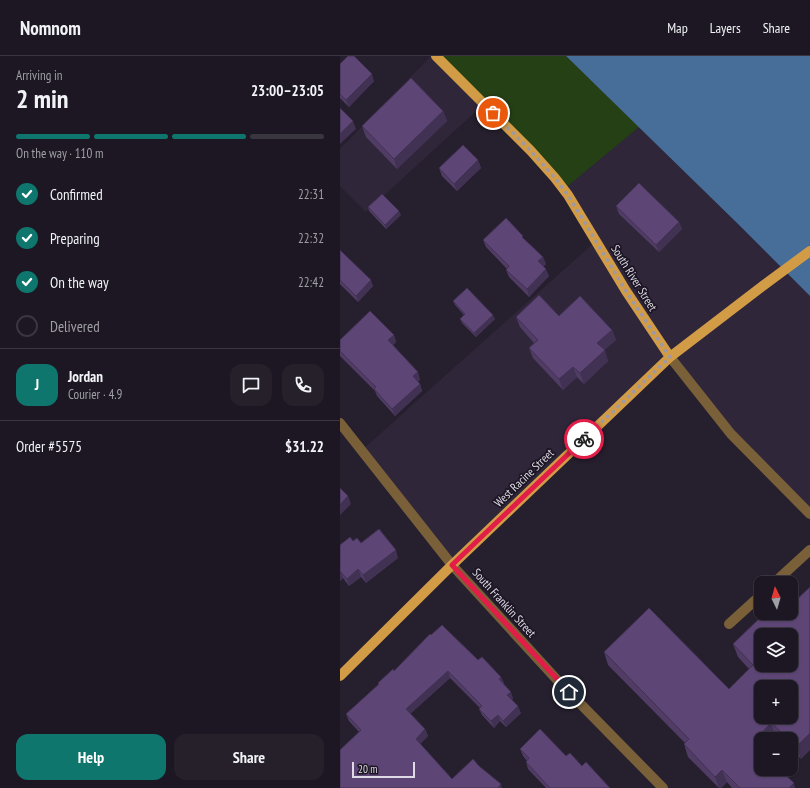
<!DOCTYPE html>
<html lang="en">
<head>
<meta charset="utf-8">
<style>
	:root { --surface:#1c1722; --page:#25202a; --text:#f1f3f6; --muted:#a09fa5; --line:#3a3640; --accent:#0f766e }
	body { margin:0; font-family:"PT Sans Narrow",sans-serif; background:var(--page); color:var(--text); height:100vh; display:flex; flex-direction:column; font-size:15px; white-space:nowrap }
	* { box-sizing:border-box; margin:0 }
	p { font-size:13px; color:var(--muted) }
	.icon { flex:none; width:22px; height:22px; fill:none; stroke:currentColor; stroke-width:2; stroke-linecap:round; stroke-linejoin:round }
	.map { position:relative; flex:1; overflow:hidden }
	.details { display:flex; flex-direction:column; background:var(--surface); width:340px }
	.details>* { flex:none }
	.needle { width:26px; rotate:355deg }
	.tools { position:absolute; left:414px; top:520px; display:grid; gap:8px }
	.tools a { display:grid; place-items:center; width:44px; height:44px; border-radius:8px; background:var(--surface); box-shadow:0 1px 3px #0004,0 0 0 1px var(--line); font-size:20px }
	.scale { position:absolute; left:12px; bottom:10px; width:63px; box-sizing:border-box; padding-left:4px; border:2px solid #dfdae4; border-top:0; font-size:11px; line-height:14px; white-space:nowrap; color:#dfdae4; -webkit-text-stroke:3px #1c1624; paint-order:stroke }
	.pin { position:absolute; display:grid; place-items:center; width:34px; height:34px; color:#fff; margin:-17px; border:2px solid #fff; border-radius:50%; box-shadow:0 1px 4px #0007 }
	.courier { position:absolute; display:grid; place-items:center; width:40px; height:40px; margin:-20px; border:3px solid #e11d48; border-radius:50%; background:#fff; color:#222; box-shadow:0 1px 5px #0007 }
	.summary em { font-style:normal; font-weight:800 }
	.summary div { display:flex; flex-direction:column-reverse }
	.summary { display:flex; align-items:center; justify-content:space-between; height:68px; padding:0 16px }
	h1 { font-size:26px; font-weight:800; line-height:30px }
	.bar { display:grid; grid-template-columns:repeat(4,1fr); gap:6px 4px; align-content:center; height:48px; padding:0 16px }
	.bar i { height:5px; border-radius:3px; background:var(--line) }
	.bar .on { background:var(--accent) }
	.bar p { grid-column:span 4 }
	.line { display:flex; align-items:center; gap:10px; padding:0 16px; border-top:1px solid var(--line) }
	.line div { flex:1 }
	.round { display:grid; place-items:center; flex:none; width:42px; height:42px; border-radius:12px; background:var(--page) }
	ol { padding:0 16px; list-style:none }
	li { display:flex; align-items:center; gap:12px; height:44px }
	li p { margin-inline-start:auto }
	li .icon { padding:4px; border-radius:50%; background:var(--accent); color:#fff; stroke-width:4 }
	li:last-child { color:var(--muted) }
	li i { width:22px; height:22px; border:2px solid var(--line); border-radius:50% }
	.cta { display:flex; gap:8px; margin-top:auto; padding:8px 16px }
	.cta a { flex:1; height:46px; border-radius:12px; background:var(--accent); color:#fff; font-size:16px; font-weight:800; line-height:46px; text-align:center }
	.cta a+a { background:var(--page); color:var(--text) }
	header { display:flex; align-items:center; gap:24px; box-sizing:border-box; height:56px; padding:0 20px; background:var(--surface); border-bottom:1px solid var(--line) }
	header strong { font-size:19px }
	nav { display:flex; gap:22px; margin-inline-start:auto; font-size:14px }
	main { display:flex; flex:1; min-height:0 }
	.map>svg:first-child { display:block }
	.built { fill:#30263a }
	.green { fill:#264016 }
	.water { fill:#476d99 }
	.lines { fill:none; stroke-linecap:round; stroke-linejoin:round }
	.minor { stroke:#7a6039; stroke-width:10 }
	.major { stroke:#d29c46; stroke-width:10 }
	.wall { fill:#503c65 }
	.shaded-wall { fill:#413153 }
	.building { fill:#5d4676; stroke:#413153; fill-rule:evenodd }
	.done { stroke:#9e99a4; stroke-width:4; stroke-dasharray:0 7.2 }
	.route { stroke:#e11d48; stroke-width:5 }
	.labels { text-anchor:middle; stroke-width:3.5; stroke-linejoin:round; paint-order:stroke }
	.street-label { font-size:12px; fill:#dfdae4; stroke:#1c1624 }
</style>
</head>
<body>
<header>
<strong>Nomnom</strong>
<nav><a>Map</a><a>Layers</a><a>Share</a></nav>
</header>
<main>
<section class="details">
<div class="summary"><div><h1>2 min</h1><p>Arriving in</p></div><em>23:00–23:05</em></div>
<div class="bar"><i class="on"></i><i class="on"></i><i class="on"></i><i></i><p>On the way · 110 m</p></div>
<ol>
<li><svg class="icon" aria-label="check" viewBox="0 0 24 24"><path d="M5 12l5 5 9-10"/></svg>Confirmed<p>22:31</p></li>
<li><svg class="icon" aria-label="check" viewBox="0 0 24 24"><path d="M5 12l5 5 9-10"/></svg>Preparing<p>22:32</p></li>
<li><svg class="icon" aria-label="check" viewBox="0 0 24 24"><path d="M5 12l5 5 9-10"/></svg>On the way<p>22:42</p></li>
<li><i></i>Delivered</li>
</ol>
<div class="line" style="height:72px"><b class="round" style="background:var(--accent);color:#fff">J</b><div><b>Jordan</b><p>Courier · 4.9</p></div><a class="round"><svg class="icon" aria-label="chat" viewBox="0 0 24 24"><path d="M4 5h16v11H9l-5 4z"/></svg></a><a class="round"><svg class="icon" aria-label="phone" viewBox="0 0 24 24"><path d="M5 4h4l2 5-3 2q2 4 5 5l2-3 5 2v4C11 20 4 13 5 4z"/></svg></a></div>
<div class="line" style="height:52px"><div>Order #5575</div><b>$31.22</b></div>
<div class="cta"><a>Help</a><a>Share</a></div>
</section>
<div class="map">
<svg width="470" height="732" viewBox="0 0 470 732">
	<rect width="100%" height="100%" fill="#261f2e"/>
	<!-- built -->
	<path class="built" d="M91,0H96L144,48L26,156L0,130V93Z
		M299,71L441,211L425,228L448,218L470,240V458L391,378L330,301L112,509L22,394L256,185L223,134Z"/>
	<!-- green -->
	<path class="green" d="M96,0H226L299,71L223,134Z"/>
	<!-- water -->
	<path class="water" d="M226,0H470V240L401,171Z"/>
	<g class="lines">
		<!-- minor -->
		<path class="minor" d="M330,301L391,378L470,458
			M0,367L112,509L219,626L323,732
			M434,527L470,494
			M389,568L421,539"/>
		<!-- major -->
		<path class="major" d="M96,0L191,95L215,122L228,139L286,235L330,301
			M0,620L112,509L330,301L424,229L470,195"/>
	</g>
	<!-- wall -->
	<path class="wall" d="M0,8L34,25L9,51L0,42Z
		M103,55L107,65L57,113L26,81L22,70Z
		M138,104L141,112L117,135L102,120L99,112Z
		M276,150L339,166L342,173L319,196L279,158Z
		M28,151L61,159L46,173L29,155Z
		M143,184H185L203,201L206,208L203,210L209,220L189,241L169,221L166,214L167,213L146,191Z
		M0,194L33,230L18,246L0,228Z
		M113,245L155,263L136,281L122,267L120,263L124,259L115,249Z
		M219,260L272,274L276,284L264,294L268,305L244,328L237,321L223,334L193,302L189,292L194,287L180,271L176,261Z
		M54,279L56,286L53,289L80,323L78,326L80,328L82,335L55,360L37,340L35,335L0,300V284Z
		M13,485L21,487L58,502L26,527L21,521L9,530L3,522L0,525V489Z
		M425,557L461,703L451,693V683H440L435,679L432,683H421V713L455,732H392L387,726L381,732H379L348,701L344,688L345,687L268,609L264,596L389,633L409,613L398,601L393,588Z
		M138,604L161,621L164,627L163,628L173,642L172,644L181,657L166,671L160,665L154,672L142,659L139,653L140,652L110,622L70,658L85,673L88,680L80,688L112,723L0,732L19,676L9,665L6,658L54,615Z
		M180,693L226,700L242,710L270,732H206L188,713L186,706L187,705L183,700Z"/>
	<!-- shaded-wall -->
	<path class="shaded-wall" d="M32,18L34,25L9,51L6,44Z
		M103,55L107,65L57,113L54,103Z
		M13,65L16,73L0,88V78Z
		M138,104L141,112L117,135L114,128Z
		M59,155L61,159L46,173L45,169Z
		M339,166L342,173L319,196L316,189Z
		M203,201L206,208L201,213L198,205Z
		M206,213L209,220L189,241L187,233Z
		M31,224L33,230L18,246L16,240Z
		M153,259L155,263L136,281L134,277Z
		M272,274L276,284L261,297L257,287Z
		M54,279L56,286L51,291L48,284Z
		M265,294L268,305L244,328L240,317Z
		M233,311L237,321L223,334L219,323Z
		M78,316L80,323L75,328L73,320Z
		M80,328L82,335L55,360L52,353Z
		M8,440L11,448L0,459V449Z
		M56,494L58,502L26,527L23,519Z
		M18,513L21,521L9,530L7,523Z
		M0,515L3,522L0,525Z
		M108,615L110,622L68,660L66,653Z
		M161,621L164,627L161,630L159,623Z
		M171,636L173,642L170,646L167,639Z
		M178,650L181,657L166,671L163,665Z
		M158,659L160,665L154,672L151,665Z
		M431,667L435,679L432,683H421V694L413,686Z
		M85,673L88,680L78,690L76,683Z
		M470,677V694L461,703L457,690Z
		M382,714L387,726L381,732H379L375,721Z
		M454,727L455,732H449Z
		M161,728L162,732H158Z"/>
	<!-- building -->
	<path class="building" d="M8,0H14L32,18L6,44L0,38V8Z
		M71,22L103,55L54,103L22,70Z
		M0,52L13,65L0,78Z
		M123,89L138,104L114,128L99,112Z
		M299,127L339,166L316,189L276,150Z
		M42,138L59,155L45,169L28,151Z
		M166,162L183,180L182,181L203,201L198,205L206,213L187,233L166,214L169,210L143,184Z
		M0,194L31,224L16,240L0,224Z
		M127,232L153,259L134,277L120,263L125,258L113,245Z
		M199,239L219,260L240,240L272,274L257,287L265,294L240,317L233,311L219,323L189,292L198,284L176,261Z
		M30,255L54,279L48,284L78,316L73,320L80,328L52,353L34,333L36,331L0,295V284Z
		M0,432L8,440L0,449Z
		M39,473L56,494L23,519L18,513L7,523L0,515V489L10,481L13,485L17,482L21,487Z
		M470,531V677L457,690L451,685V683H449L431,667L413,686L421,694V713H439L454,727L449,732H400L382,714L375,721L344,688L349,683L264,596L309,552L389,633L413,609L393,588L425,557H451V549ZM421,579H451V609H421ZM421,631H451V661H421Z
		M102,569L138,604L142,601L161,621L159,623L171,636L167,639L178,650L163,665L158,659L151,665L139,653L142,650L108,615L66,653L85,673L76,683L112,723L133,703L139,710L161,728L158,732H0V694L21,674L6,658L39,628L38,627L53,613L54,615L90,578L91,579Z
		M200,673L226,700L230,697L242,710L246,706L270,732H210L186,706L189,702L180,693Z"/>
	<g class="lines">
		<!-- done -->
		<path class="done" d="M153,57L191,95L215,122L228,139L286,235L330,301L244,383"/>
		<!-- route -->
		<path class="route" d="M229,636L112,509L244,383"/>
	</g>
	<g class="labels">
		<!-- street labels -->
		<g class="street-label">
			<text transform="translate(294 222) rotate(58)" y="4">South River Street</text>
			<text transform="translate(184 422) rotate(-44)" y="4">West Racine Street</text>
			<text transform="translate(164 547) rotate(48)" y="4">South Franklin Street</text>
		</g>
	</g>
</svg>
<div class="tools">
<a><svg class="needle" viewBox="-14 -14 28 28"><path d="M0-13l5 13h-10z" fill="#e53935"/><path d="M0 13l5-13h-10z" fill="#a09fa5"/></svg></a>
<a><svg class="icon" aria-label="layers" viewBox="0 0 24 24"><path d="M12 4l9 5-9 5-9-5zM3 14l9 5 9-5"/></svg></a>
<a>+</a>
<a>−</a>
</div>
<div class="scale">20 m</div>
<div class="pin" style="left:153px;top:57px;background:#ea580c"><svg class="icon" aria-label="bag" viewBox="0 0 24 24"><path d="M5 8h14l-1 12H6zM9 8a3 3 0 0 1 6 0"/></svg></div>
<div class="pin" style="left:229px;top:636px;background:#1f2937"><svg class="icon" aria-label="home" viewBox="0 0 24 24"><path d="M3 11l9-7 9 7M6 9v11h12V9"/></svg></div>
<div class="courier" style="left:244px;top:383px"><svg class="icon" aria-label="bike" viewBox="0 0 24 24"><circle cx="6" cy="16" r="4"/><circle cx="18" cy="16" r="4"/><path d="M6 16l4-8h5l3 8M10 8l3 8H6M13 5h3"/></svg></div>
</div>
</main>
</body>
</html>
